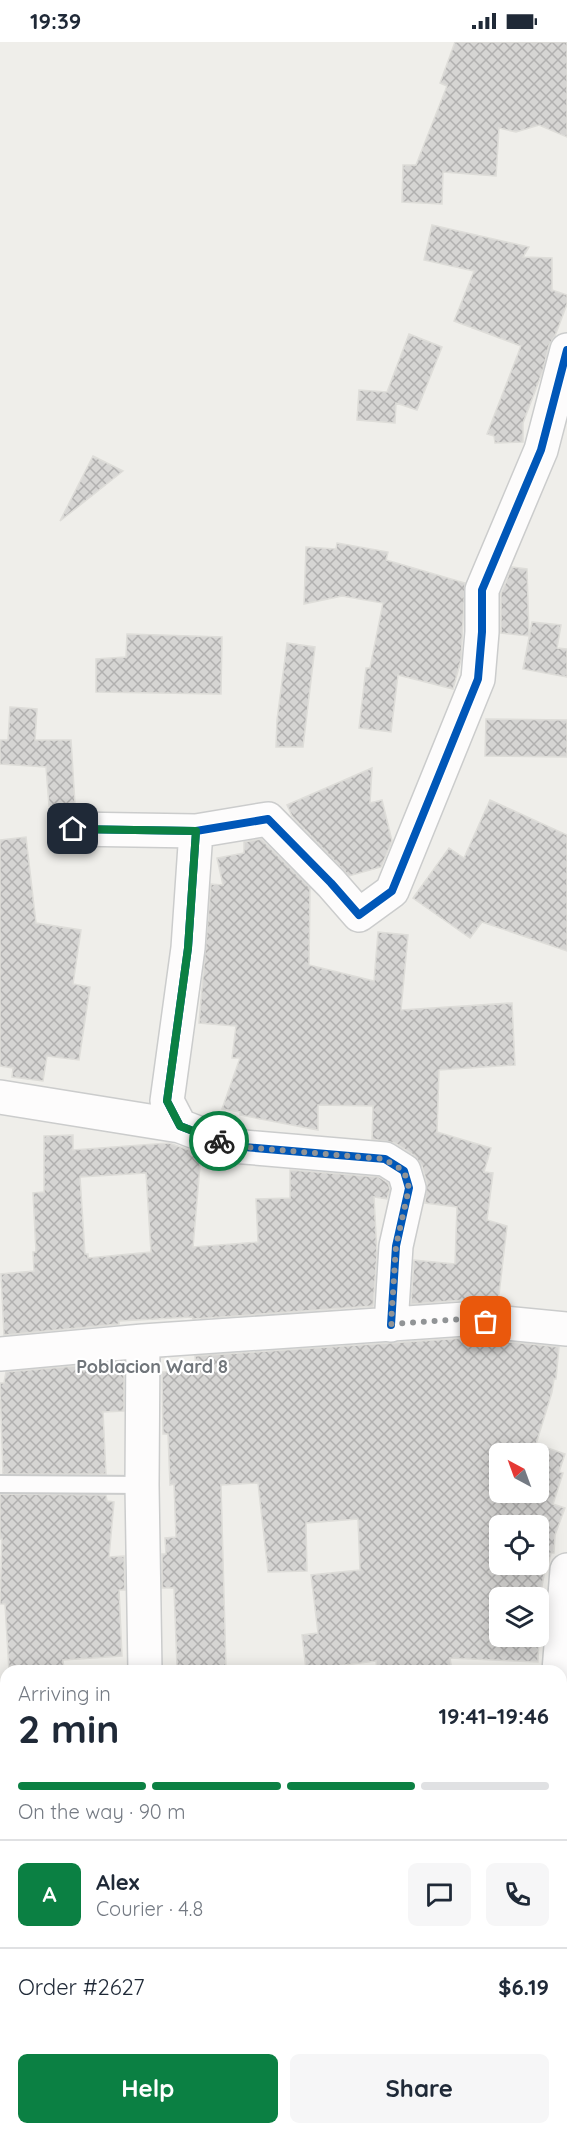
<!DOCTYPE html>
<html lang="en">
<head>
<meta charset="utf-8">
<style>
	:root { --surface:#fff; --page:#f6f6f7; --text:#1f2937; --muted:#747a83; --line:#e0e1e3; --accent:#0b8043 }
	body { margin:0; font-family:Quicksand,sans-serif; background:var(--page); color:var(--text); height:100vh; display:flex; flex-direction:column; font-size:22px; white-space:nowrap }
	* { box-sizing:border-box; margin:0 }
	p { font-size:20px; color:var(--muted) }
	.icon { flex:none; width:33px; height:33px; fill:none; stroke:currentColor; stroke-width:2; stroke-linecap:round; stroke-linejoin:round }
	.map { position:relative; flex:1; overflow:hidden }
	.drawer { position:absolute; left:0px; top:1623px; width:567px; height:470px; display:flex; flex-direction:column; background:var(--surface); border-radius:18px 18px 0 0; box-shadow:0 3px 15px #0003 }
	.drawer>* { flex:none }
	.needle { width:39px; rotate:319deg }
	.buttons { position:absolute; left:489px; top:1401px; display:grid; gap:12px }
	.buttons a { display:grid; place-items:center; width:60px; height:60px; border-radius:9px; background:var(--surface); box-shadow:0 3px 15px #0003; font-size:30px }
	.pin { position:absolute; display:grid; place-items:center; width:51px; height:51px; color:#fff; margin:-26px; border-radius:12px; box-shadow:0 3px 9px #0006 }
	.courier { position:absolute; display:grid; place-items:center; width:60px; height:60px; margin:-30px; border:4px solid #0b8043; border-radius:50%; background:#fff; color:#222; box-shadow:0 2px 8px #0007 }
	.headline em { font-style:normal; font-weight:800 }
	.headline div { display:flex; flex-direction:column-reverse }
	.headline { display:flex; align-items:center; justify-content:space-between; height:102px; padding:0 18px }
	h1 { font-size:39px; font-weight:800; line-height:45px }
	.bar { display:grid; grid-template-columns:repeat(4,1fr); gap:9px 6px; align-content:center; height:72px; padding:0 18px }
	.bar i { height:8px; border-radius:4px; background:var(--line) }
	.bar .active { background:var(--accent) }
	.bar p { grid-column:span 4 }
	.line { display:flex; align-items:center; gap:15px; padding:0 18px; border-top:2px solid var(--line) }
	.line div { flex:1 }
	.round { display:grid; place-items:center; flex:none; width:63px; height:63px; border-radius:9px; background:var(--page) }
	.button { display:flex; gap:12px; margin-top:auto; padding:12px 18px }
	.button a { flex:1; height:69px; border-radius:9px; background:var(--accent); color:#fff; font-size:24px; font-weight:800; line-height:69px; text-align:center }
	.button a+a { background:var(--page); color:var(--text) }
	.status { display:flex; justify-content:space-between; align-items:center; height:42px; padding:0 30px; background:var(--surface); direction:ltr }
	.status svg { height:16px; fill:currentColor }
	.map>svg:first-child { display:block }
	.education { fill:#e2e0da }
	.building { fill:url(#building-cross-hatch); stroke:#deddd9; stroke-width:1.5; fill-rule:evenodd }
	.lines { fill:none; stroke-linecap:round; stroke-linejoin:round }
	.lane-casing { stroke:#cbcccc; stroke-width:20 }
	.street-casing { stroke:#cbcccc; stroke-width:36 }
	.secondary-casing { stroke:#cacacb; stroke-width:36 }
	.lane { stroke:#fdfcfc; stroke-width:16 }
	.street { stroke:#fdfcfc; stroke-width:33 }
	.secondary { stroke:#fdfcfc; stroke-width:33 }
	.cycleway-casing { stroke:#fff; stroke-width:11 }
	.cycleway { stroke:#0057b8; stroke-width:8 }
	.done { stroke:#919496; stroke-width:6; stroke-dasharray:0 10.8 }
	.route { stroke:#0b8043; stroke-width:8 }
	.labels { text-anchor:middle; stroke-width:4.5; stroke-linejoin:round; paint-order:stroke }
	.quarter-label { font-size:18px; font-weight:bold; fill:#70757a; stroke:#fff }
</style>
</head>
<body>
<div class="status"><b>19:39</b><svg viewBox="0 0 49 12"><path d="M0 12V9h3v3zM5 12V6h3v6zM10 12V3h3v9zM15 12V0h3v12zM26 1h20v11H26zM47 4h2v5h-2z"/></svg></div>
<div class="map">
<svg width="567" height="2092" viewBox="0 0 567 2092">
	<defs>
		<pattern id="building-cross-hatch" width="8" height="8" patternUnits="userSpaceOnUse" patternTransform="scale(1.5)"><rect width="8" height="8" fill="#d6d5d3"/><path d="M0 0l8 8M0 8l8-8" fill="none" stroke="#b1b0af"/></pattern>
	</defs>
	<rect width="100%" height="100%" fill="#efeeea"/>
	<!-- education -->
	<path class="education" d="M6,1848V2086L443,2087L442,2092H0V1849Z"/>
	<!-- building -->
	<path class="building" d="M455,0H567V95L539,83L516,90L499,86L496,134L443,130L442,162L402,160L403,123H416L447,44L440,41Z
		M432,183L529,205L523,215L552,216V248L567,253V262L555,294L549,303L543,328L523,381V400L495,401L494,394L487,392L521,304L454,279L474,229L424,218Z
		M409,292L442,305L417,368L396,361L395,381L357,378L359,348L387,350Z
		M93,414L123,429L60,479Z
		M337,501L388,510L386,518L465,541L461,618L453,647L398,633L391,690L359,686L366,626H370L383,561L342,554L304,562L306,505L336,507Z
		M512,525L527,527L529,594L501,591V552Z
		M532,580L561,583L557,606L567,607V635L523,627Z
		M127,592L222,595L221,652L96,650V617L126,615Z
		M287,601L315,605L303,705H276L277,678Z
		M10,665L37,667L35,698H71L75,762L49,764L46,725L0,722V698H8Z
		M486,677L567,678V715L485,714Z
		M372,726L370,761L382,758L392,799L381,825L349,834L292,774L287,763Z
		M490,758L567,793V909L482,880L470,896L413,856L449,806L464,816Z
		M26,795L36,881L81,888L73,942L90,945L79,1018L47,1014L43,1039L12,1035L13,1026L0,1024V798Z
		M261,797L310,846L309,923L374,939L378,890L408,893L401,968L512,961L515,1023L439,1028L437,1090L491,1106L484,1130L493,1131L487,1178L507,1184L498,1261L464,1258L411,1262L414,1218L455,1222L457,1165L425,1161L427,1141L422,1124L415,1114L395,1101L372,1097L373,1064L318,1063V1088L240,1073V1070L222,1067L240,1016H232L236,984L199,981L211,842L223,843L217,816L244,811V800Z
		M73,1093V1108L169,1101L201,1112L193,1205L258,1200L256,1157L290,1156V1128L379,1135L388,1141L390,1147L387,1157L374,1155L377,1212L373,1264L193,1277L192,1275L119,1279V1282L4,1293L1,1232L34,1229L33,1210H36L33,1151L44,1150V1094ZM146,1131L151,1210L88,1216V1212H85L80,1135Z
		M465,1296L494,1299V1302L511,1300L559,1305L556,1337H554L552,1350L536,1402L565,1412L559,1430L563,1431L553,1462L565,1466L555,1493L554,1511H551L547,1527H545L538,1567V1556H500V1594H538L539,1588L538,1620L450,1616L452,1629H377L376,1619L306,1628L302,1593L318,1591L311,1533L360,1528L358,1477L306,1481L307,1529L268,1530L258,1441L221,1443L226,1626L177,1625L174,1546H162V1512H166L165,1496L176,1495L174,1442L170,1443L168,1392H163L162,1330L196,1329L195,1314ZM500,1412H538V1450H500ZM500,1484H538V1522H500Z
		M122,1320L124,1331V1369L103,1370L106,1432H3L0,1341H4L6,1330Z
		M0,1452L106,1453L107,1459L114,1460L109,1515L124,1514L125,1548H119L122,1614L63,1618L64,1629H9L5,1562H0L2,1497H0Z"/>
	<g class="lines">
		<!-- lane casing -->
		<g class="lane-casing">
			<path id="lane" d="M0,1442L142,1443"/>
		</g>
		<!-- street casing -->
		<g class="street-casing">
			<path id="street" d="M73,787L196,789L268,777L331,841L359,873L392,849L478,637L482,590V548L541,408L567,308
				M196,789L188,906L167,1059L180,1084L232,1104L385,1117L404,1129L409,1146L396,1204L391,1283
				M0,1055L180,1084
				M143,1299L142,1443L145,1629
				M0,1312L143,1299L465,1277L567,1287
				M559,1629L567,1528
				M458,2092L459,2086"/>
		</g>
		<!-- secondary casing -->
		<g class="secondary-casing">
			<path id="secondary" d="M561,1750L567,1749
				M0,1808H6"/>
		</g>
		<!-- lane -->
		<use href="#lane" class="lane"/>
		<!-- street -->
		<use href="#street" class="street"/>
		<!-- secondary -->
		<use href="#secondary" class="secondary"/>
		<!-- cycleway casing -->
		<g class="cycleway-casing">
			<path id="cycleway" d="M73,787L196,789L268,777L331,841L359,873L392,849L478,637L482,590V548L541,408L567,308
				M196,789L188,906L167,1059L180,1084L232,1104L385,1117L404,1129L409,1146L396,1204L391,1283"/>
		</g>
		<!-- cycleway -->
		<use href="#cycleway" class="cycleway"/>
	</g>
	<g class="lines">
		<!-- done -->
		<path class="done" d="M219,1099L232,1104L384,1117L404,1129L409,1146L396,1204L391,1282L465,1277L486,1280"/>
		<!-- route -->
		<path class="route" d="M73,787L196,789L188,906L167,1059L180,1084L219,1099"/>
	</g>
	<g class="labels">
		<!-- quarter labels -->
		<g class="quarter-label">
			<text x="152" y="1331">Poblacion Ward 8</text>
		</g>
	</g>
</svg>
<div class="buttons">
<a><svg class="needle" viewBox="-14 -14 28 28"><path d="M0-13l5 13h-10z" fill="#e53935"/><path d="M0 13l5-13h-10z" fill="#747a83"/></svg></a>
<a><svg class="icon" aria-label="locate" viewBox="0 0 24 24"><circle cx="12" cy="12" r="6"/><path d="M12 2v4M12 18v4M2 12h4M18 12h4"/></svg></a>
<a><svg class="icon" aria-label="layers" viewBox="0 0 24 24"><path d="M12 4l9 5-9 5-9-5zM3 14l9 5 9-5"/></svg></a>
</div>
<div class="pin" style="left:486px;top:1280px;background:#ea580c"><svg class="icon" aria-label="bag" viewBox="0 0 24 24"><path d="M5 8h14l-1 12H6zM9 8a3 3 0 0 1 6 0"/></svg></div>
<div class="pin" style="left:73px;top:787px;background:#1f2937"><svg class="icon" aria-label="home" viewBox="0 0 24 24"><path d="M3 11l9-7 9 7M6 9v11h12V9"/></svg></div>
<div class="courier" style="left:219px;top:1099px"><svg class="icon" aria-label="bike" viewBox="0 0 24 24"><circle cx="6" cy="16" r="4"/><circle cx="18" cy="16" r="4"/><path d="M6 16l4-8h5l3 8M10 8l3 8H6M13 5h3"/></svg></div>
<section class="drawer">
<div class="headline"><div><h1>2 min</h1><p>Arriving in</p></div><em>19:41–19:46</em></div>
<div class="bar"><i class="active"></i><i class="active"></i><i class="active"></i><i></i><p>On the way · 90 m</p></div>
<div class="line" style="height:108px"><b class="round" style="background:var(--accent);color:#fff">A</b><div><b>Alex</b><p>Courier · 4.8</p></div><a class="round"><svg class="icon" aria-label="chat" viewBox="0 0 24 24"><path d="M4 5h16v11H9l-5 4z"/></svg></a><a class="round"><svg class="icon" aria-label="phone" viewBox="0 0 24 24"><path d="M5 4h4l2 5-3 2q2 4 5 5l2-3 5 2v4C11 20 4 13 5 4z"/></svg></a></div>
<div class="line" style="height:78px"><div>Order #2627</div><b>$6.19</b></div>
<div class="button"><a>Help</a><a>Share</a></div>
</section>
</div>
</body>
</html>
